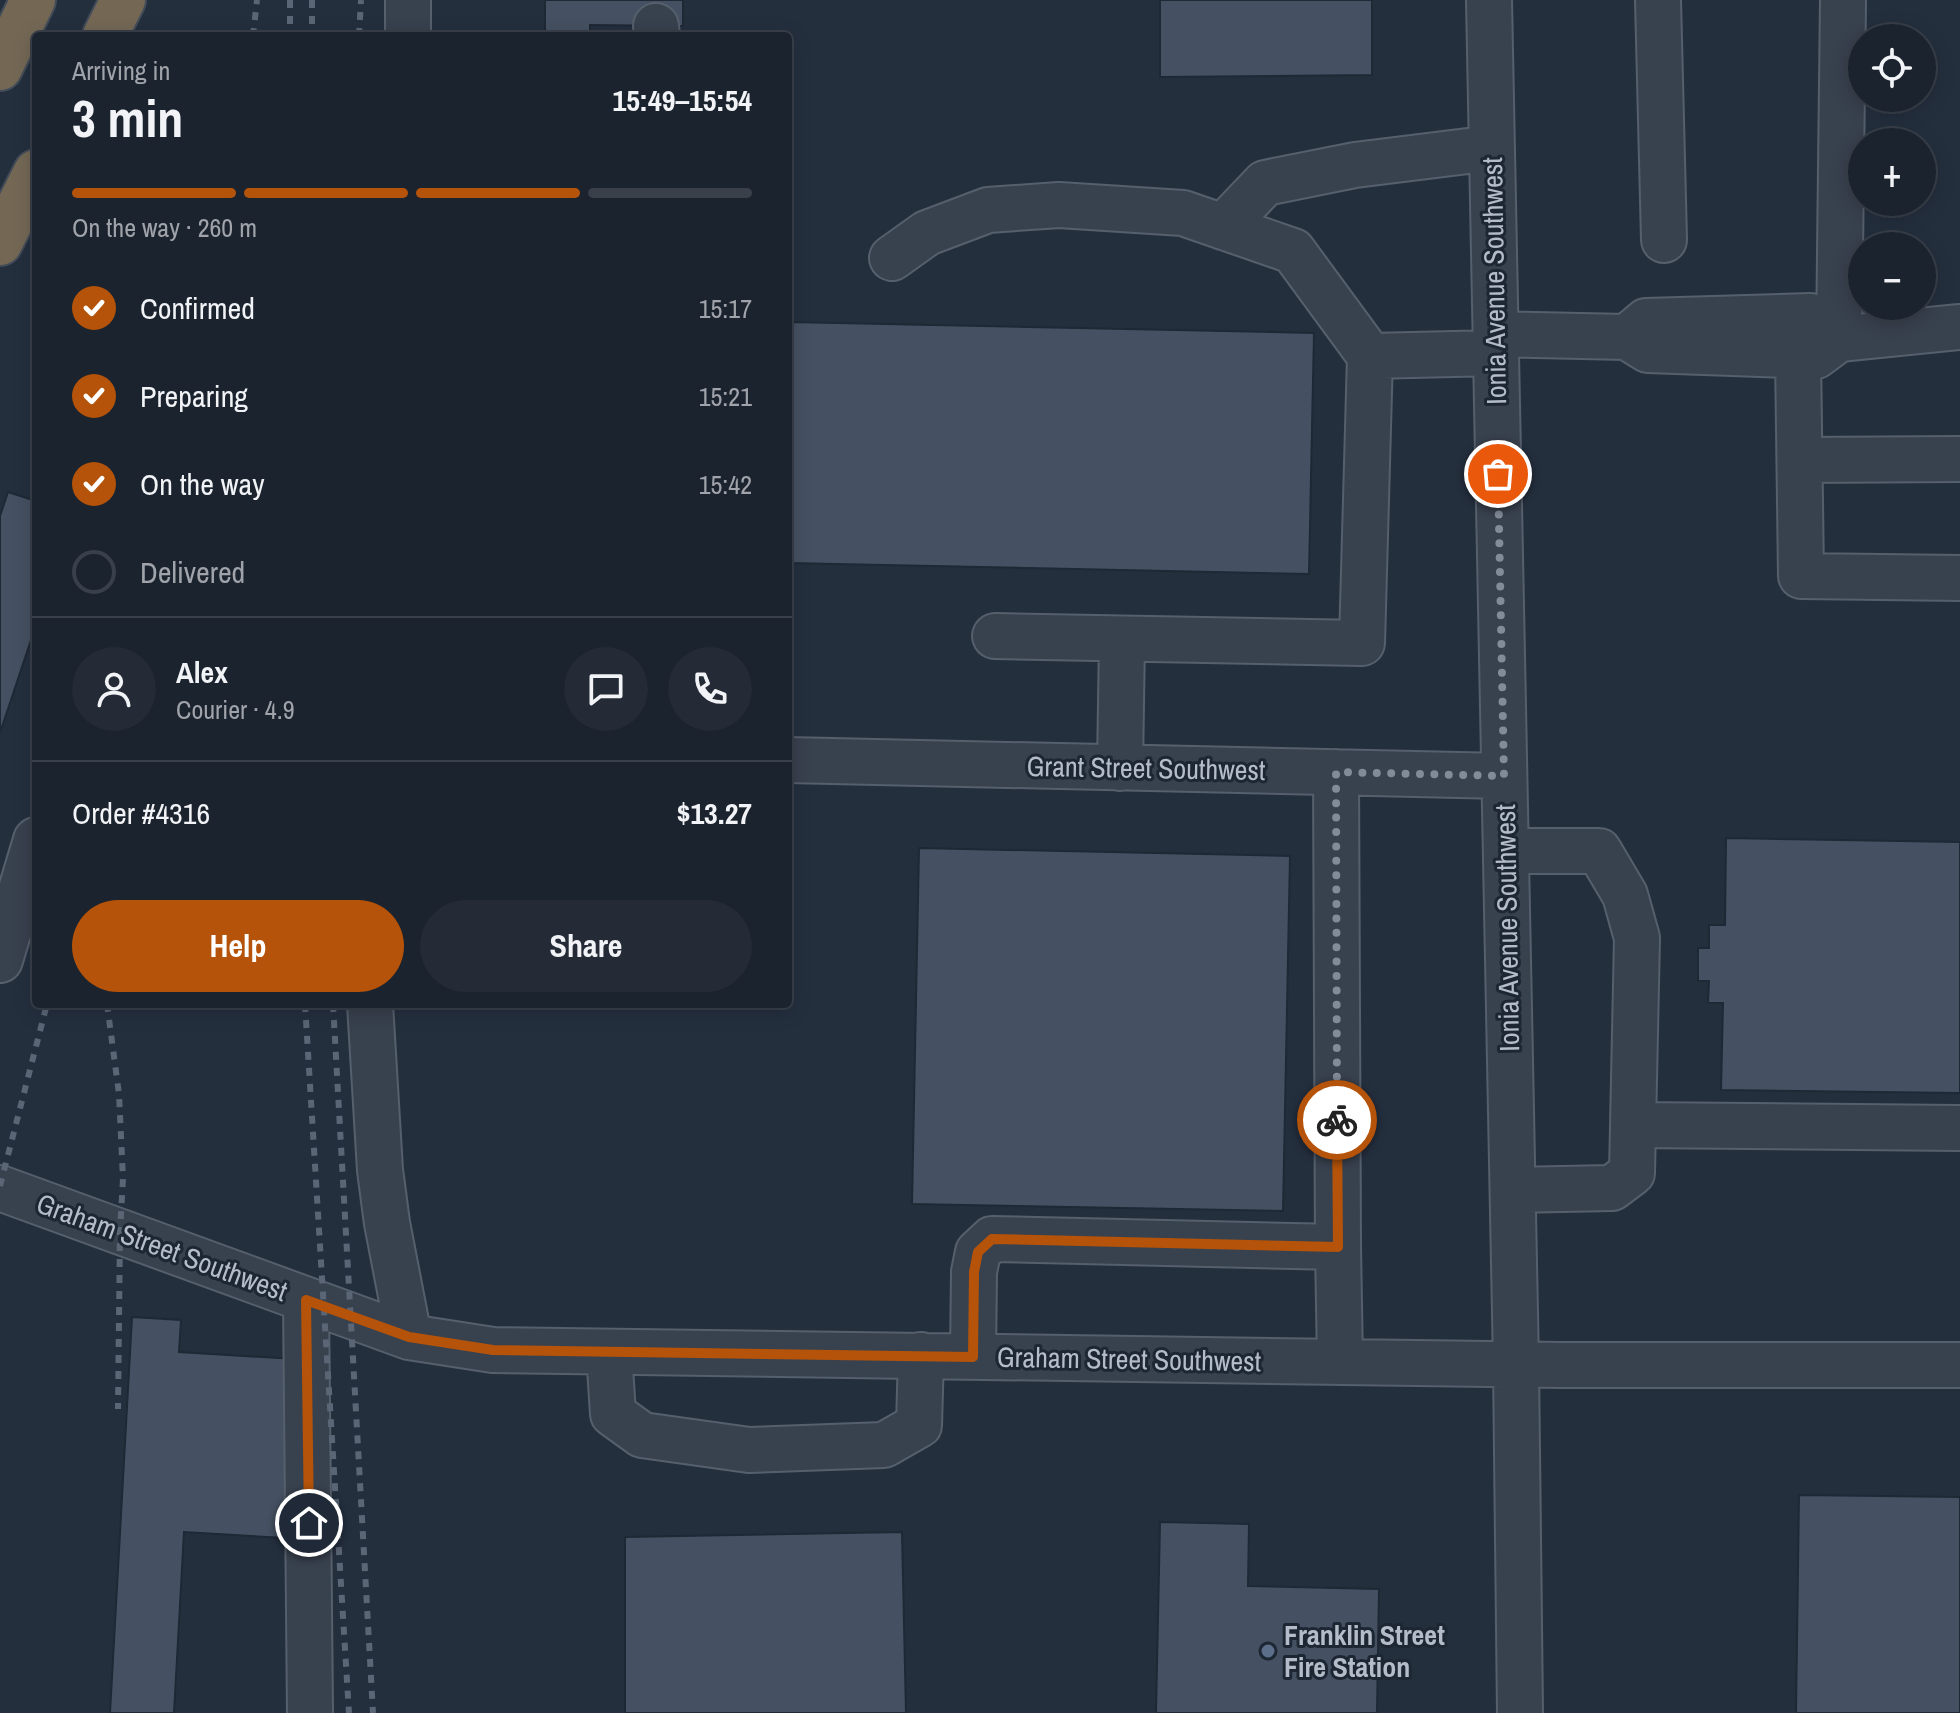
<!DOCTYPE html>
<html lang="en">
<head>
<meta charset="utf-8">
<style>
	:root { --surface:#1b232e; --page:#242b36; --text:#f1f3f6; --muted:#a0a4aa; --line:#39404a; --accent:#b45309 }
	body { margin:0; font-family:"Archivo Narrow",sans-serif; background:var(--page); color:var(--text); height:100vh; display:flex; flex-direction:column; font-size:30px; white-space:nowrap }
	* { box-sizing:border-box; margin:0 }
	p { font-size:26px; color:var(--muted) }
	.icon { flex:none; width:44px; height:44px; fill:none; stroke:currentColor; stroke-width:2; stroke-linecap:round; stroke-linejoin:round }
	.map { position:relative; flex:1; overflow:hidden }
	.drawer { position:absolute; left:32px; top:32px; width:760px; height:976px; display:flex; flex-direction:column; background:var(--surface); border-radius:8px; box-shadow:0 4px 20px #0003,0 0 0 2px var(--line) }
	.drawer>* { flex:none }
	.controls { position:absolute; left:1848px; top:24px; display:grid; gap:16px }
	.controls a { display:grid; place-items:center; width:88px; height:88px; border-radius:50%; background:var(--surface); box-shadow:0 4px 20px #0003,0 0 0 2px var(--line); font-size:40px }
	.pin { position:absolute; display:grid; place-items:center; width:68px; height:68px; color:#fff; margin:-34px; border:4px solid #fff; border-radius:50%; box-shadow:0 2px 8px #0007 }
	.courier { position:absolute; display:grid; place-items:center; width:80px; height:80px; margin:-40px; border:6px solid #b45309; border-radius:50%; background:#fff; color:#222; box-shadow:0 2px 10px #0007 }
	.head em { font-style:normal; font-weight:700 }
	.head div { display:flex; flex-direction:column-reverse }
	.head { display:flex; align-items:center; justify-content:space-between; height:136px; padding:0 40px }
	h1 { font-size:52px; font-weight:700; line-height:60px }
	.bar { display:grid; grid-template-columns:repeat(4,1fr); gap:12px 8px; align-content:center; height:96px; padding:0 40px }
	.bar i { height:10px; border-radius:6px; background:var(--line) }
	.bar .on { background:var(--accent) }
	.bar p { grid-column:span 4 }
	.line { display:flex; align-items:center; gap:20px; padding:0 40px; border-top:2px solid var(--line) }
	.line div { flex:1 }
	.round { display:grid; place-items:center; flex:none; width:84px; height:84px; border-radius:42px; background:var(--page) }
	ol { padding:0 40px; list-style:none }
	li { display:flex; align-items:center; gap:24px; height:88px }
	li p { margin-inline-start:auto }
	li .icon { padding:8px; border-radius:50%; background:var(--accent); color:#fff; stroke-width:4 }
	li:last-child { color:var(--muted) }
	li i { width:44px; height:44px; border:4px solid var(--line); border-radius:50% }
	.action { display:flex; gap:16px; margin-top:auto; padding:16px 40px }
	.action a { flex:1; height:92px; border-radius:48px; background:var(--accent); color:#fff; font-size:32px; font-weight:700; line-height:92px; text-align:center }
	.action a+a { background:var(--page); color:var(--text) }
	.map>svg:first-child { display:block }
	.building { fill:#455162; stroke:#1f2835; stroke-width:2 }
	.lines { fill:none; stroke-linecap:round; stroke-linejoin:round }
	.minor-casing { stroke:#565f6c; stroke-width:48 }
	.highway-casing { stroke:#434c59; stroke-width:48 }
	.minor { stroke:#38414e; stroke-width:44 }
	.highway { stroke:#746855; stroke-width:44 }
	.rail { stroke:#5a6575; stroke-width:6; stroke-dasharray:8 8; stroke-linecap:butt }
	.done { stroke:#828b98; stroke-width:8; stroke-dasharray:0 14.4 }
	.route { stroke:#b45309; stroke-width:10 }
	.service-dot { fill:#5c6f8a; stroke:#1d2633; stroke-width:3 }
	.labels { text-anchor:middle; stroke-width:6; stroke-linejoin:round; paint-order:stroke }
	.street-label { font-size:28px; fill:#b4bcc9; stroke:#1d2633 }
	.poi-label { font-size:28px; font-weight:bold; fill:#b4bcc9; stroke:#1d2633; text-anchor:start }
</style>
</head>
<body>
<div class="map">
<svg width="1960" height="1713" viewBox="0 0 1960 1713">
	<rect width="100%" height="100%" fill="#242f3e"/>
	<!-- building -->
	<path class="building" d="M545,0H683V26L590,25V36H545Z
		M1160,0H1372V75L1160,77Z
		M788,322L1314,333L1309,574L788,563Z
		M8,492L36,501V625L0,733V516Z
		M1726,838L1960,842V1093L1721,1090L1723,1003H1708L1709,981H1698V948H1709V925H1725Z
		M919,848L1290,856L1283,1211L912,1204Z
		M132,1317L181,1320L179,1352L295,1359L285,1538L184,1532L174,1713H110Z
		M1799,1495L1960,1497V1713H1796Z
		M1160,1522L1249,1524L1248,1586L1379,1589L1377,1713H1156Z
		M902,1532L906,1713H625V1537Z"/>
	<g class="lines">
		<!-- minor casing -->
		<g class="minor-casing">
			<path id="minor" d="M1489,0L1516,1364L1520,1713
				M1658,0L1664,240
				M1843,0L1839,339L1960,327
				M656,26L657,36
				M408,36V0
				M1223,227L1265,183L1355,165L1492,148
				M892,258L927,233L988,210L1059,205L1183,213L1293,251L1370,356
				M1496,334L1627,337L1648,350L1816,356L1839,339L1810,316L1646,321L1627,337
				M1798,355L1801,576L1960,578
				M1801,460L1960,459
				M995,636L1362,643L1370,356L1496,353
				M788,760L1504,776
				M1120,768L1122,639
				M1336,772L1338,1247
				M1506,851H1599L1625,895L1637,938L1632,1173L1612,1188L1513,1190
				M0,960L36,840
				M370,1004L380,1170L387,1223L409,1337
				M1633,1125L1960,1128
				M0,1188L409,1337L493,1350L1561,1365H1960
				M306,1300L310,1713
				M609,1352L613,1414L642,1435L749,1450L884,1445L919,1425L921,1355
				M973,1357L974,1272L978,1252L992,1239L1338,1247L1340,1362"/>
		</g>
		<!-- highway casing -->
		<g class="highway-casing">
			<path id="highway" d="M105,36L123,0
				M0,68L33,0
				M0,243L36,172"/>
		</g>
		<!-- minor -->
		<use href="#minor" class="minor"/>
		<!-- highway -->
		<use href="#highway" class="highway"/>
		<!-- rail -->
		<path class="rail" d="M290,0V36
			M312,0V36
			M253,36L257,0
			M359,36L361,0
			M107,1004L119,1094L123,1179L120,1231L118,1409
			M305,1004L349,1713
			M333,1004L373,1713
			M0,1186L47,1004"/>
	</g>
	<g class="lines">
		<!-- done -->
		<path class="done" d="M1337,1120L1336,772L1504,776L1498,474"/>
		<!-- route -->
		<path class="route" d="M309,1523L306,1300L409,1337L493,1350L973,1357L974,1272L978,1252L992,1239L1338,1247L1337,1120"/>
	</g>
	<!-- markers -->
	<circle class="service-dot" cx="1268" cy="1651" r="8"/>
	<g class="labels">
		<!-- street labels -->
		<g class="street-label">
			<text transform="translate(1494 281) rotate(-91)" y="10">Ionia Avenue Southwest</text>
			<text transform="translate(1146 768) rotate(1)" y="10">Grant Street Southwest</text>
			<text transform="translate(1507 928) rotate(-91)" y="10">Ionia Avenue Southwest</text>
			<text transform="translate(162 1247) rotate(20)" y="10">Graham Street Southwest</text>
			<text transform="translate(1129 1359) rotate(1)" y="10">Graham Street Southwest</text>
		</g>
		<!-- poi labels -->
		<g class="poi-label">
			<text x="1284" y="1645">Franklin Street<tspan x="1284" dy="32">Fire Station</tspan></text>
		</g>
	</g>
</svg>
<div class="controls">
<a><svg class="icon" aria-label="locate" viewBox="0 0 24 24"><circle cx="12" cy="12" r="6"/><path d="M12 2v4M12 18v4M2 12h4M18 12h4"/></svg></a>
<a>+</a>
<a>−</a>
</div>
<div class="pin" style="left:1498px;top:474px;background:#ea580c"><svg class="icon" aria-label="bag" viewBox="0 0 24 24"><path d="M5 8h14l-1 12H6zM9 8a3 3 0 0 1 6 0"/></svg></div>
<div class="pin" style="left:309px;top:1523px;background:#1f2937"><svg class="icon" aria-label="home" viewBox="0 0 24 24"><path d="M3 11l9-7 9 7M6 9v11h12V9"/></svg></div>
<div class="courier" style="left:1337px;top:1120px"><svg class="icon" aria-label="bike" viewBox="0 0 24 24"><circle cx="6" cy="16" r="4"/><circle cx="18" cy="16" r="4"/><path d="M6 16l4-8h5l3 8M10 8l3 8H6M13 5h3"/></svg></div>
<section class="drawer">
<div class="head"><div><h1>3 min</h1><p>Arriving in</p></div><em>15:49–15:54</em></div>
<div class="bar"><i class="on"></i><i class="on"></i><i class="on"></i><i></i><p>On the way · 260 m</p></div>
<ol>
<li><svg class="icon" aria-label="check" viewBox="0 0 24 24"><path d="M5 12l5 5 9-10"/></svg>Confirmed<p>15:17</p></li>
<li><svg class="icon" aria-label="check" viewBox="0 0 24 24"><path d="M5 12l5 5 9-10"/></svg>Preparing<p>15:21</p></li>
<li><svg class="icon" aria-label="check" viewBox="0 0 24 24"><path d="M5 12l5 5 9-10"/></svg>On the way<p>15:42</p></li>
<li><i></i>Delivered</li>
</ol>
<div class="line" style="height:144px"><a class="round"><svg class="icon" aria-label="person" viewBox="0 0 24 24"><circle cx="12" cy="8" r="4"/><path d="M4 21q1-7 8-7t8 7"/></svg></a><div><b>Alex</b><p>Courier · 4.9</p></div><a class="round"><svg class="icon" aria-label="chat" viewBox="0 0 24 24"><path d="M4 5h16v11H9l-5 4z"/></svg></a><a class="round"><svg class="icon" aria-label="phone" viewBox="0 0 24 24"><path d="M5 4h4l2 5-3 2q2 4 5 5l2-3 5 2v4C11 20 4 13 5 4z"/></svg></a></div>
<div class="line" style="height:104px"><div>Order #4316</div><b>$13.27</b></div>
<div class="action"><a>Help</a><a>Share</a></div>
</section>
</div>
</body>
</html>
